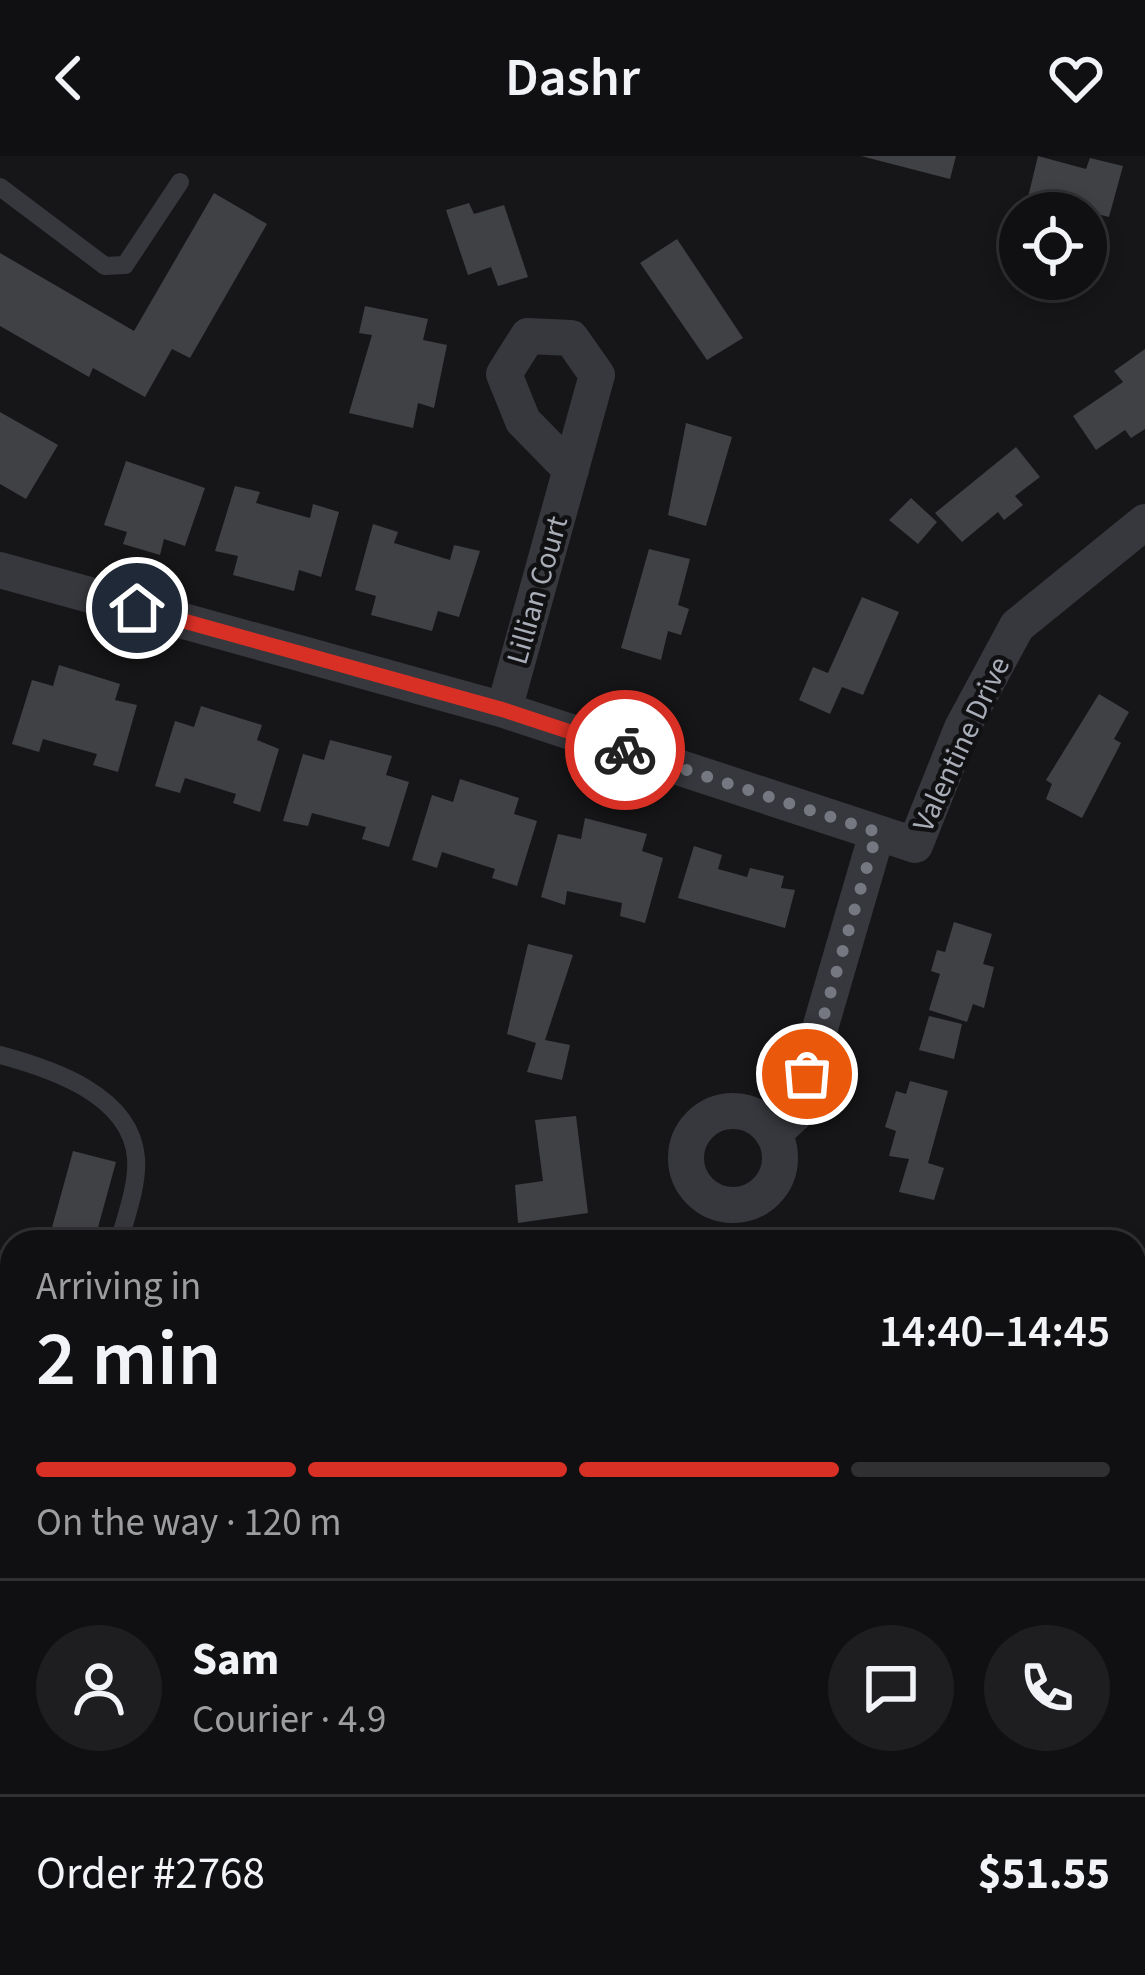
<!DOCTYPE html>
<html lang="en">
<head>
<meta charset="utf-8">
<style>
	:root { --surface:#101012; --page:#1e1e20; --text:#f1f3f6; --muted:#9c9d9f; --line:#303032; --accent:#d93025 }
	body { margin:0; font-family:"Source Sans 3",sans-serif; background:var(--page); color:var(--text); height:100vh; display:flex; flex-direction:column; font-size:45px; white-space:nowrap }
	* { box-sizing:border-box; margin:0 }
	p { font-size:39px; color:var(--muted) }
	.icon { flex:none; width:66px; height:66px; fill:none; stroke:currentColor; stroke-width:2; stroke-linecap:round; stroke-linejoin:round }
	.map { position:relative; flex:1; overflow:hidden }
	.details { position:absolute; left:0px; top:1074px; width:1146px; height:747px; display:flex; flex-direction:column; background:var(--surface); border-radius:36px 36px 0 0; box-shadow:0 6px 18px #0003,0 0 0 3px var(--line) }
	.details>* { flex:none }
	.fabs { position:absolute; left:999px; top:36px; display:grid; gap:24px }
	.fabs a { display:grid; place-items:center; width:108px; height:108px; border-radius:50%; background:var(--surface); box-shadow:0 6px 18px #0003,0 0 0 3px var(--line); font-size:60px }
	.pin { position:absolute; display:grid; place-items:center; width:102px; height:102px; color:#fff; margin:-51px; border:6px solid #fff; border-radius:50%; box-shadow:0 3px 12px #0007 }
	.courier { position:absolute; display:grid; place-items:center; width:120px; height:120px; margin:-60px; border:9px solid #d93025; border-radius:50%; background:#fff; color:#222; box-shadow:0 3px 15px #0007 }
	.head em { font-style:normal; font-weight:600 }
	.head div { display:flex; flex-direction:column-reverse }
	.head { display:flex; align-items:center; justify-content:space-between; height:204px; padding:0 36px }
	h1 { font-size:78px; font-weight:600; line-height:90px }
	.bar { display:grid; grid-template-columns:repeat(4,1fr); gap:18px 12px; align-content:center; height:144px; padding:0 36px }
	.bar i { height:15px; border-radius:9px; background:var(--line) }
	.bar .current { background:var(--accent) }
	.bar p { grid-column:span 4 }
	.line { display:flex; align-items:center; gap:30px; padding:0 36px; border-top:3px solid var(--line) }
	.line div { flex:1 }
	.round { display:grid; place-items:center; flex:none; width:126px; height:126px; border-radius:63px; background:var(--page) }
	header { display:flex; justify-content:space-between; align-items:center; height:156px; padding:0 36px; background:var(--surface); font-size:54px; font-weight:600 }
	.map>svg:first-child { display:block }
	.building { fill:#404145 }
	.lines { fill:none; stroke-linecap:round; stroke-linejoin:round }
	.lane { stroke:#37383d; stroke-width:18 }
	.street { stroke:#37383d; stroke-width:36 }
	.done { stroke:#757880; stroke-width:12; stroke-dasharray:0 21.6 }
	.route { stroke:#d93025; stroke-width:15 }
	.labels { text-anchor:middle; stroke-width:9; stroke-linejoin:round; paint-order:stroke }
	.street-label { font-size:30px; fill:#a8adb8; stroke:#111113 }
</style>
</head>
<body>
<header><svg class="icon" aria-label="back" viewBox="0 0 24 24"><path d="M15 5l-7 7 7 7"/></svg>Dashr<svg class="icon" aria-label="heart" viewBox="0 0 24 24"><path d="M12 20l-8-8c-3-5 5-10 8-4 3-6 11-1 8 4z"/></svg></header>
<div class="map">
<svg width="1145" height="1819" viewBox="0 0 1145 1819">
	<rect width="100%" height="100%" fill="#161618"/>
	<!-- building -->
	<path class="building" d="M861,0H956L950,23Z
		M1038,0L1086,13L1090,2L1123,10L1109,61L1028,41Z
		M214,37L267,68L190,202L172,193L145,241L93,212L89,221L0,170V97L134,175Z
		M469,47L474,58L504,49L528,121L498,130L491,111L468,119L446,54Z
		M677,83L743,182L707,204L640,107Z
		M365,150L428,163L423,184L447,189L434,252L418,247L413,272L349,257L372,179L359,177Z
		M1145,193V273L1131,282L1125,274L1096,294L1073,260L1123,226L1114,215Z
		M0,256L58,289L26,343L0,328Z
		M686,267L732,281L706,370L668,359Z
		M1016,291L1040,321L1015,340L1023,349L1004,364L998,356L962,386L935,357Z
		M126,305L205,332L185,390L164,383L160,399L123,388L127,376L104,369Z
		M235,330L260,336L256,347L310,362L313,348L339,356L321,421L299,414L294,435L233,419L238,400L215,395Z
		M911,342L937,366L918,388L889,364Z
		M373,368L398,376L394,387L450,404L454,389L480,395L459,461L438,455L432,475L371,459L376,440L355,434Z
		M649,393L690,403L678,449L689,453L681,479L668,475L661,504L621,492Z
		M862,441L899,456L863,539L842,531L830,558L799,544L813,511L828,517Z
		M59,509L120,528L115,544L137,549L118,616L93,609L97,598L43,583L39,596L12,588L32,524L53,530Z
		M1099,538L1129,556L1114,583L1121,587L1082,662L1046,643L1052,628L1046,624Z
		M201,550L262,569L257,584L279,593L260,656L233,647L236,638L185,622L180,637L155,630L175,565L194,571Z
		M330,584L392,600L386,619L409,626L389,691L362,683L366,671L312,657L308,670L283,665L303,598L324,604Z
		M460,623L519,642L514,658L537,665L517,730L492,722L495,713L442,696L437,712L412,704L432,639L453,646Z
		M585,662L647,678L642,695L663,702L645,767L620,760L622,747L567,735L565,749L541,741L558,678L581,683Z
		M694,690L722,699L718,713L747,721L750,712L784,720L781,732L795,734L785,772L678,742Z
		M954,766L992,778L983,808L994,811L984,852L973,848L967,866L929,854L940,818L931,815L937,794L945,796Z
		M528,788L573,799L545,884L570,889L562,924L527,916L536,887L507,878Z
		M929,860L962,868L954,903L919,894Z
		M910,925L948,935L928,1007L944,1012L934,1044L899,1036L909,1003L889,1000L896,975L885,971L896,935L906,938Z
		M576,960L588,1057L518,1067L515,1029L543,1025L535,964Z
		M73,995L116,1006L94,1086H48Z
		M11,1224L12,1385L1,1423L0,1262Z"/>
	<g class="lines">
		<!-- lane -->
		<path class="lane" d="M0,31L105,110L125,109L180,26
			M0,899C52,913 131,939 136,1002C138,1029 126,1060 119,1086
			M0,1501L12,1461"/>
		<!-- street -->
		<path class="street" d="M0,414L504,554L915,689L962,572L1017,470L1145,366
			M504,554L597,219L571,182L528,180L504,218L523,265L571,314
			M686 1002a47 47 0 1 1 94 0a47 47 0 1 1-94 0Z
			M773,978L795,958L877,677"/>
	</g>
	<g class="lines">
		<!-- done -->
		<path class="done" d="M625,594L877,676L807,918"/>
		<!-- route -->
		<path class="route" d="M137,452L504,554L625,594"/>
	</g>
	<g class="labels">
		<!-- street labels -->
		<g class="street-label">
			<text transform="translate(537 434) rotate(-74)" y="10">Lillian Court</text>
			<text transform="translate(961 588) rotate(-65)" y="10">Valentine Drive</text>
		</g>
	</g>
</svg>
<div class="fabs">
<a><svg class="icon" aria-label="locate" viewBox="0 0 24 24"><circle cx="12" cy="12" r="6"/><path d="M12 2v4M12 18v4M2 12h4M18 12h4"/></svg></a>
</div>
<div class="pin" style="left:807px;top:918px;background:#ea580c"><svg class="icon" aria-label="bag" viewBox="0 0 24 24"><path d="M5 8h14l-1 12H6zM9 8a3 3 0 0 1 6 0"/></svg></div>
<div class="pin" style="left:137px;top:452px;background:#1f2937"><svg class="icon" aria-label="home" viewBox="0 0 24 24"><path d="M3 11l9-7 9 7M6 9v11h12V9"/></svg></div>
<div class="courier" style="left:625px;top:594px"><svg class="icon" aria-label="bike" viewBox="0 0 24 24"><circle cx="6" cy="16" r="4"/><circle cx="18" cy="16" r="4"/><path d="M6 16l4-8h5l3 8M10 8l3 8H6M13 5h3"/></svg></div>
<section class="details">
<div class="head"><div><h1>2 min</h1><p>Arriving in</p></div><em>14:40–14:45</em></div>
<div class="bar"><i class="current"></i><i class="current"></i><i class="current"></i><i></i><p>On the way · 120 m</p></div>
<div class="line" style="height:216px"><a class="round"><svg class="icon" aria-label="person" viewBox="0 0 24 24"><circle cx="12" cy="8" r="4"/><path d="M4 21q1-7 8-7t8 7"/></svg></a><div><b>Sam</b><p>Courier · 4.9</p></div><a class="round"><svg class="icon" aria-label="chat" viewBox="0 0 24 24"><path d="M4 5h16v11H9l-5 4z"/></svg></a><a class="round"><svg class="icon" aria-label="phone" viewBox="0 0 24 24"><path d="M5 4h4l2 5-3 2q2 4 5 5l2-3 5 2v4C11 20 4 13 5 4z"/></svg></a></div>
<div class="line" style="height:156px"><div>Order #2768</div><b>$51.55</b></div>
</section>
</div>
</body>
</html>
